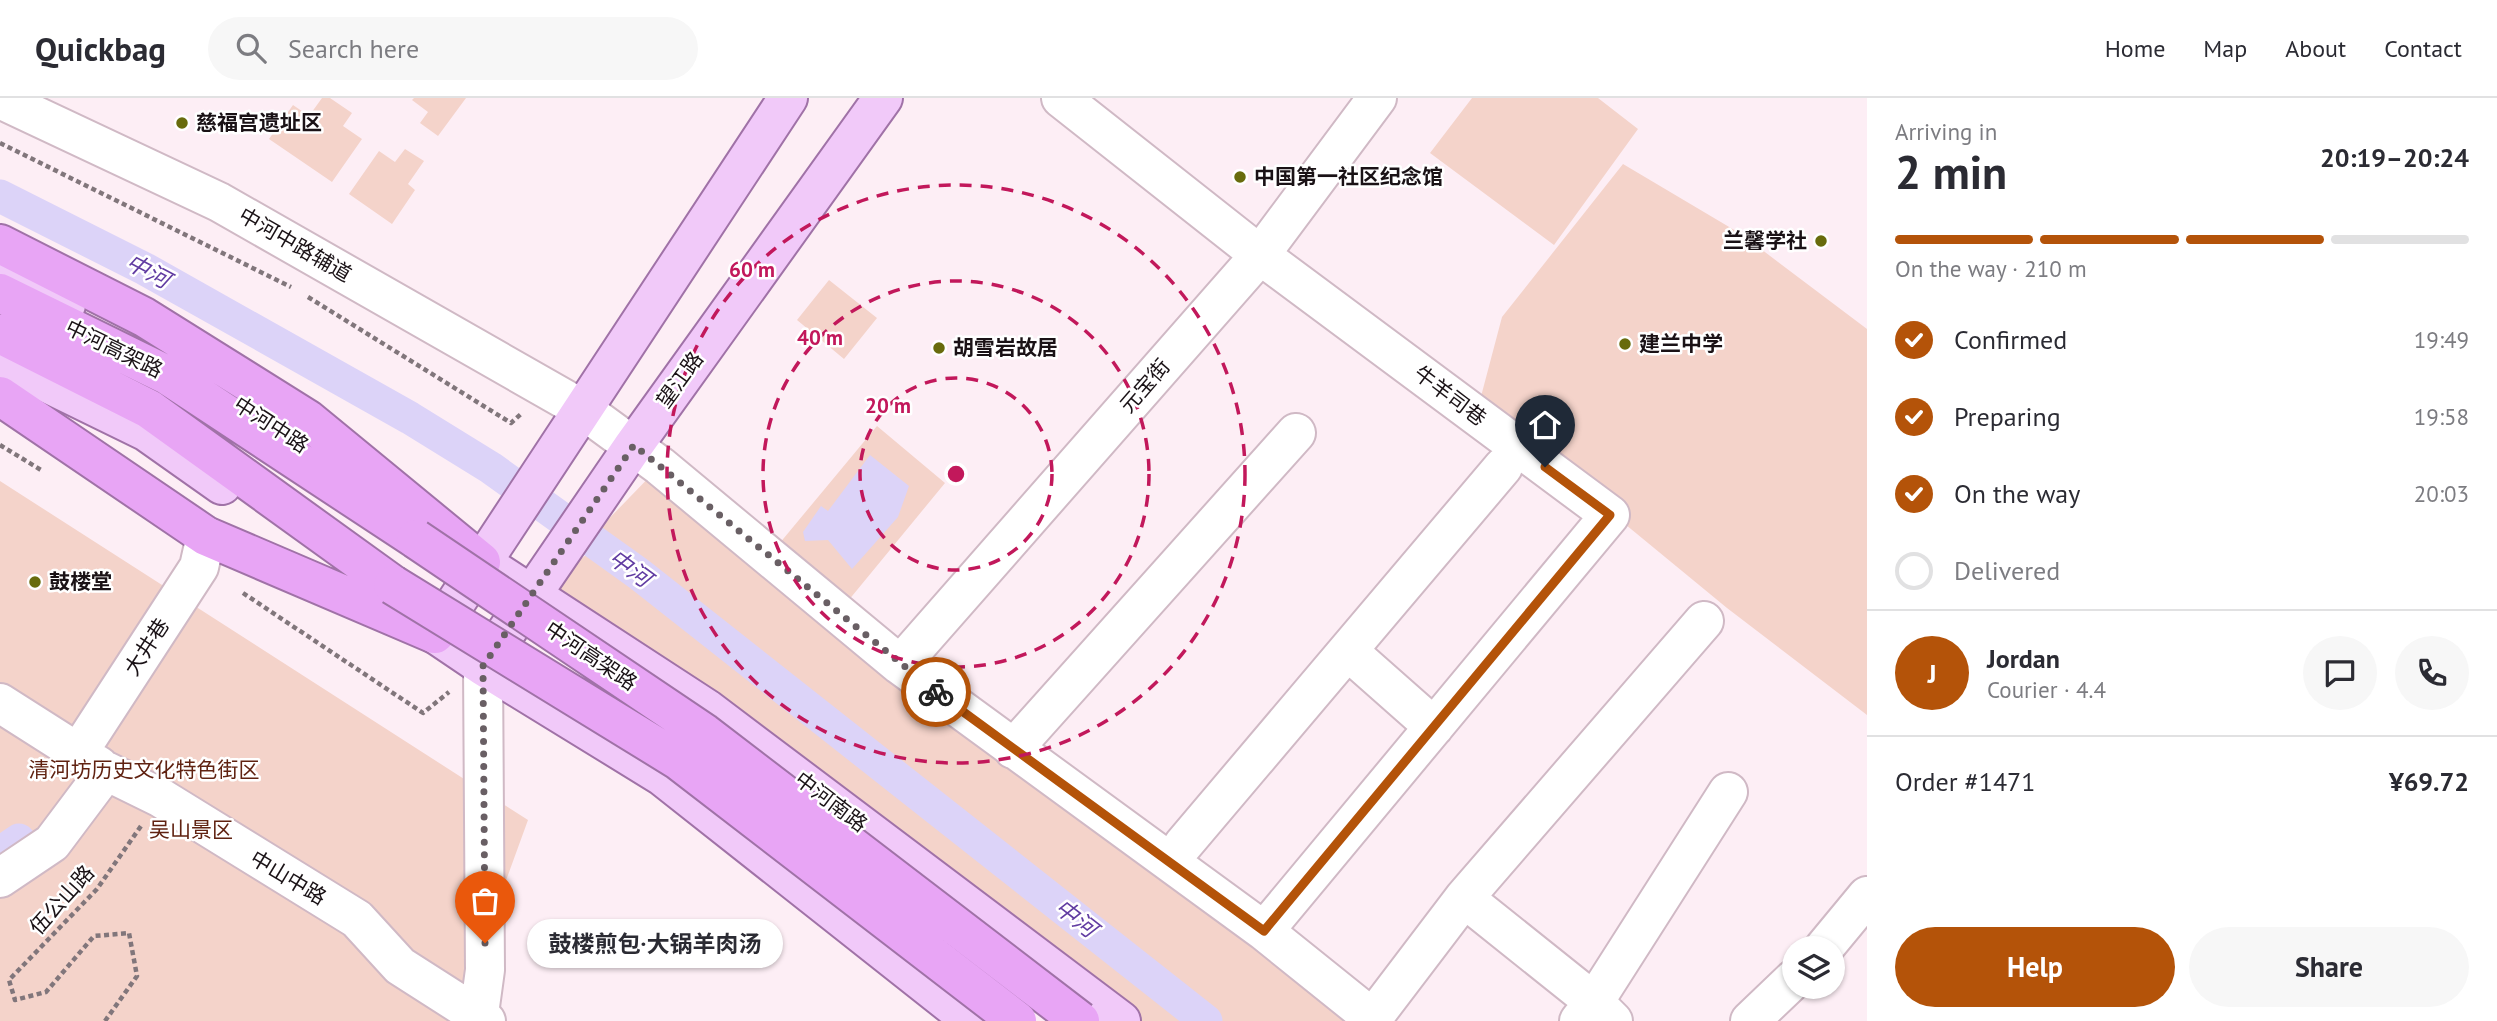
<!DOCTYPE html>
<html lang="en">
<head>
<meta charset="utf-8">
<style>
	:root { --surface:#fff; --page:#f7f7f7; --text:#2b2b33; --muted:#7c7c81; --line:#e1e1e2; --accent:#b45309 }
	body { margin:0; font-family:"PT Sans","Noto Sans SC",sans-serif; background:var(--page); color:var(--text); height:100vh; display:flex; flex-direction:column; font-size:26px; white-space:nowrap }
	* { box-sizing:border-box; margin:0 }
	p { font-size:23px; color:var(--muted) }
	.icon { flex:none; width:38px; height:38px; fill:none; stroke:currentColor; stroke-width:2; stroke-linecap:round; stroke-linejoin:round }
	.map { position:relative; flex:1; overflow:hidden }
	.sheet { display:flex; flex-direction:column; background:var(--surface); width:630px }
	.sheet>* { flex:none }
	.fabs { position:absolute; left:1782px; top:838px; display:grid; gap:14px }
	.fabs a { display:grid; place-items:center; width:63px; height:63px; border-radius:50%; background:var(--surface); box-shadow:0 2px 5px #0004; font-size:35px }
	.pin { position:absolute; display:grid; place-items:center; width:60px; height:60px; color:#fff; margin:-72px -30px; border-radius:50% 50% 50% 0; rotate:-45deg; box-shadow:0 0 7px #0007 }
	.pin .icon { rotate:45deg }
	.courier { position:absolute; display:grid; place-items:center; width:70px; height:70px; margin:-35px; border:5px solid #b45309; border-radius:50%; background:#fff; color:#222; box-shadow:0 2px 9px #0007 }
	.bubble { position:absolute; height:49px; border-radius:24px; background:var(--surface); box-shadow:0 2px 5px #0004; font-size:23px; font-weight:700; line-height:49px; text-align:center }
	.summary em { font-style:normal; font-weight:700 }
	.summary div { display:flex; flex-direction:column-reverse }
	.summary { display:flex; align-items:center; justify-content:space-between; height:119px; padding:0 28px }
	h1 { font-size:46px; font-weight:700; line-height:52px }
	.bar { display:grid; grid-template-columns:repeat(4,1fr); gap:10px 7px; align-content:center; height:84px; padding:0 28px }
	.bar i { height:9px; border-radius:5px; background:var(--line) }
	.bar .selected { background:var(--accent) }
	.bar p { grid-column:span 4 }
	.line { display:flex; align-items:center; gap:18px; padding:0 28px; border-top:2px solid var(--line) }
	.line div { flex:1 }
	.round { display:grid; place-items:center; flex:none; width:74px; height:74px; border-radius:37px; background:var(--page) }
	ol { padding:0 28px; list-style:none }
	li { display:flex; align-items:center; gap:21px; height:77px }
	li p { margin-inline-start:auto }
	li .icon { padding:7px; border-radius:50%; background:var(--accent); color:#fff; stroke-width:4 }
	li:last-child { color:var(--muted) }
	li i { width:38px; height:38px; border:4px solid var(--line); border-radius:50% }
	.action { display:flex; gap:14px; margin-top:auto; padding:14px 28px }
	.action a { flex:1; height:80px; border-radius:42px; background:var(--accent); color:#fff; font-size:28px; font-weight:700; line-height:80px; text-align:center }
	.action a+a { background:var(--page); color:var(--text) }
	header { display:flex; align-items:center; gap:42px; box-sizing:border-box; height:98px; padding:0 35px; background:var(--surface); border-bottom:2px solid var(--line) }
	header strong { font-size:33px }
	nav { display:flex; gap:38px; margin-inline-start:auto; font-size:24px }
	.search { width:490px; height:63px; background:var(--page); display:flex; align-items:center; gap:18px; box-sizing:border-box; padding:0 24px; border-radius:38px; color:var(--muted); font-size:26px }
	main { display:flex; flex:1; min-height:0 }
	.map>svg:first-child { display:block }
	.green { fill:#f4d3ca }
	.water { fill:#dcd3f8 }
	.lines { fill:none; stroke-linecap:round; stroke-linejoin:round }
	.canal { stroke:#dcd3f8; stroke-width:33 }
	.minor-casing { stroke:#d0b9c5; stroke-width:42 }
	.major-casing { stroke:#a072a7; stroke-width:42 }
	.highway-casing { stroke:#a072a7; stroke-width:42 }
	.path { stroke:#81767b; stroke-width:4.5; stroke-dasharray:5 3.5; stroke-linecap:butt }
	.minor { stroke:#fff; stroke-width:38 }
	.major { stroke:#f1c9f9; stroke-width:38 }
	.highway { stroke:#e8a5f5; stroke-width:38 }
	.highway-bridge-casing { stroke:#a072a7; stroke-width:42; stroke-linecap:butt }
	.highway-bridge { stroke:#e8a5f5; stroke-width:38 }
	.done { stroke:#695f64; stroke-width:7; stroke-dasharray:0 12.6 }
	.route { stroke:#b45309; stroke-width:9 }
	.ring { fill:none; stroke:#c2185b; stroke-width:3.5; stroke-dasharray:12 9 }
	.poi-dot { fill:#686b0c; stroke:#fff; stroke-width:2.5 }
	.labels { text-anchor:middle; stroke-width:5; stroke-linejoin:round; paint-order:stroke }
	.poi-label { font-size:21px; font-weight:bold; fill:#1a1216; stroke:#fff; text-anchor:start }
	.street-label { font-size:21px; fill:#1a1216; stroke:#fff }
	.park-label { font-size:21px; fill:#602211; stroke:#fff }
	.water-label { font-size:23px; font-style:italic; fill:#613ca2; stroke:#fff }
	.centre { fill:#c2185b; stroke:#fff; stroke-width:3.5 }
	.ring-label { font-size:21px; text-anchor:middle; font-weight:bold; fill:#c2185b; stroke:#fff; stroke-width:5; stroke-linejoin:round; paint-order:stroke }
</style>
</head>
<body>
<header>
<strong>Quickbag</strong>
<div class="search"><svg class="icon" aria-label="search" viewBox="0 0 24 24"><circle cx="10" cy="10" r="6"/><path d="M15 15l6 6"/></svg>Search here</div>
<nav><a>Home</a><a>Map</a><a>About</a><a>Contact</a></nav>
</header>
<main>
<div class="map">
<svg width="1867" height="923" viewBox="0 0 1867 923">
	<rect width="100%" height="100%" fill="#fdeef5"/>
	<!-- green -->
	<path class="green" d="M322,0H330L352,15L343,28L362,41L332,84L269,41L293,7L309,18Z
		M414,0H466L438,38L420,25L428,14L412,2Z
		M1472,0H1598L1638,31L1554,147L1430,55Z
		M405,51L424,63L408,86L415,92L392,126L349,96L379,53L395,64Z
		M1623,66L1741,136L1867,231V617L1727,510L1479,306L1502,219Z
		M829,182L877,220L844,261L797,222Z
		M877,328L945,385L848,503L779,446Z
		M660,368L1376,923H1218L597,433Z
		M0,383L528,722L455,923H0Z
		M590,453L1185,923H1137L545,494Z"/>
	<!-- water -->
	<path class="water" d="M870,357L909,388L898,419L852,471L828,442L805,443L803,434L821,408L828,413Z"/>
	<g class="lines">
		<!-- canal -->
		<path class="canal" d="M0,98L145,171L410,320L491,370L639,476L1206,923
			M0,755L19,742"/>
		<!-- minor casing -->
		<g class="minor-casing">
			<path id="minor" d="M1061,0L1260,157L1610,417L1264,833
				M0,1L219,104L582,311L660,368L900,567L1264,833L1376,923
				M1348,553L1434,629
				M900,567L1260,157L1377,0
				M0,605L99,668
				M1013,651L1296,335
				M78,655L199,469L206,438
				M1183,747L1503,369
				M0,780L52,745L106,673L161,700L357,821L400,868L486,923
				M1464,800L1594,904L1579,923
				M1824,850L1867,798
				M1372,921L1464,800L1704,523
				M478,923L485,872L483,568
				M1613,923L1594,904L1728,694
				M1750,923L1794,881"/>
		</g>
		<!-- major casing -->
		<g class="major-casing">
			<path id="major" d="M0,173L66,207
				M0,262L147,334L222,387
				M489,469L707,611L1121,923
				M406,516L483,568L662,678L972,923
				M435,536L788,0
				M483,568L634,347L883,0"/>
		</g>
		<!-- highway casing -->
		<g class="highway-casing">
			<path id="highway" d="M0,146L144,219L307,321L481,464
				M0,195L167,277L416,441
				M0,236L149,311L393,487
				M0,298L206,438L435,536"/>
		</g>
		<!-- path -->
		<path class="path" d="M0,45L291,189
			M308,199L511,325L522,315
			M0,347L41,372
			M243,495L423,615L449,594
			M105,923L137,878L129,835L94,838L46,894L15,902L9,882L97,791L141,728"/>
		<!-- minor -->
		<use href="#minor" class="minor"/>
		<!-- major -->
		<use href="#major" class="major"/>
		<!-- highway -->
		<use href="#highway" class="highway"/>
		<!-- highway-bridge casing -->
		<g class="highway-bridge-casing">
			<path id="highway-bridge" d="M416,441L704,635L1080,923
				M393,487L678,662L1017,923"/>
		</g>
		<!-- highway-bridge -->
		<use href="#highway-bridge" class="highway-bridge"/>
	</g>
	<g class="lines">
		<!-- done -->
		<path class="done" d="M485,845L483,568L634,347L936,594"/>
		<!-- route -->
		<path class="route" d="M936,594L1264,833L1610,417L1545,369"/>
	</g>
	<!-- distance rings -->
	<g class="ring">
		<circle cx="956" cy="376" r="96"/>
		<circle cx="956" cy="376" r="193"/>
		<circle cx="956" cy="376" r="289"/>
	</g>
	<!-- markers -->
	<g class="poi-dot">
		<circle cx="182" cy="25" r="7"/>
		<circle cx="1240" cy="79" r="7"/>
		<circle cx="1821" cy="143" r="7"/>
		<circle cx="1625" cy="246" r="7"/>
		<circle cx="939" cy="250" r="7"/>
		<circle cx="35" cy="484" r="7"/>
	</g>
	<g class="labels">
		<!-- poi labels -->
		<g class="poi-label">
			<text x="196" y="32">慈福宫遗址区</text>
			<text x="1254" y="86">中国第一社区纪念馆</text>
			<text x="1807" y="150" text-anchor="end">兰馨学社</text>
			<text x="1639" y="253">建兰中学</text>
			<text x="953" y="257">胡雪岩故居</text>
			<text x="49" y="491">鼓楼堂</text>
		</g>
		<!-- street labels -->
		<g class="street-label">
			<text transform="translate(295 147) rotate(30)" y="7">中河中路辅道</text>
			<text transform="translate(114 251) rotate(26)" y="7">中河高架路</text>
			<text transform="translate(680 282) rotate(-54)" y="7">望江路</text>
			<text transform="translate(1145 288) rotate(-49)" y="7">元宝街</text>
			<text transform="translate(1450 298) rotate(37)" y="7">牛羊司巷</text>
			<text transform="translate(271 327) rotate(33)" y="7">中河中路</text>
			<text transform="translate(147 549) rotate(-57)" y="7">大井巷</text>
			<text transform="translate(591 558) rotate(34)" y="7">中河高架路</text>
			<text transform="translate(831 704) rotate(37)" y="7">中河南路</text>
			<text transform="translate(288 780) rotate(31)" y="7">中山中路</text>
			<text transform="translate(62 802) rotate(-48)" y="7">伍公山路</text>
		</g>
		<!-- park labels -->
		<g class="park-label">
			<text x="144" y="679">清河坊历史文化特色街区</text>
			<text x="191" y="739">吴山景区</text>
		</g>
		<!-- water labels -->
		<g class="water-label">
			<text transform="translate(148 173) rotate(28)" y="8">中河</text>
			<text transform="translate(630 470) rotate(36)" y="8">中河</text>
			<text transform="translate(1076 820) rotate(38)" y="8">中河</text>
		</g>
	</g>
	<circle cx="956" cy="376" r="10" class="centre"/>
	<g class="ring-label">
		<text x="752" y="179">60 m</text>
		<text x="820" y="247">40 m</text>
		<text x="888" y="315">20 m</text>
	</g>
</svg>
<div class="fabs">
<a><svg class="icon" aria-label="layers" viewBox="0 0 24 24"><path d="M12 4l9 5-9 5-9-5zM3 14l9 5 9-5"/></svg></a>
</div>
<div class="pin" style="left:485px;top:845px;background:#ea580c"><svg class="icon" aria-label="bag" viewBox="0 0 24 24"><path d="M5 8h14l-1 12H6zM9 8a3 3 0 0 1 6 0"/></svg></div>
<div class="pin" style="left:1545px;top:369px;background:#1f2937"><svg class="icon" aria-label="home" viewBox="0 0 24 24"><path d="M3 11l9-7 9 7M6 9v11h12V9"/></svg></div>
<div class="courier" style="left:936px;top:594px"><svg class="icon" aria-label="bike" viewBox="0 0 24 24"><circle cx="6" cy="16" r="4"/><circle cx="18" cy="16" r="4"/><path d="M6 16l4-8h5l3 8M10 8l3 8H6M13 5h3"/></svg></div>
<div class="bubble" style="left:527px;top:821px;width:256px">鼓楼煎包·大锅羊肉汤</div>
</div>
<section class="sheet">
<div class="summary"><div><h1>2 min</h1><p>Arriving in</p></div><em>20:19–20:24</em></div>
<div class="bar"><i class="selected"></i><i class="selected"></i><i class="selected"></i><i></i><p>On the way · 210 m</p></div>
<ol>
<li><svg class="icon" aria-label="check" viewBox="0 0 24 24"><path d="M5 12l5 5 9-10"/></svg>Confirmed<p>19:49</p></li>
<li><svg class="icon" aria-label="check" viewBox="0 0 24 24"><path d="M5 12l5 5 9-10"/></svg>Preparing<p>19:58</p></li>
<li><svg class="icon" aria-label="check" viewBox="0 0 24 24"><path d="M5 12l5 5 9-10"/></svg>On the way<p>20:03</p></li>
<li><i></i>Delivered</li>
</ol>
<div class="line" style="height:126px"><b class="round" style="background:var(--accent);color:#fff">J</b><div><b>Jordan</b><p>Courier · 4.4</p></div><a class="round"><svg class="icon" aria-label="chat" viewBox="0 0 24 24"><path d="M4 5h16v11H9l-5 4z"/></svg></a><a class="round"><svg class="icon" aria-label="phone" viewBox="0 0 24 24"><path d="M5 4h4l2 5-3 2q2 4 5 5l2-3 5 2v4C11 20 4 13 5 4z"/></svg></a></div>
<div class="line" style="height:91px"><div>Order #1471</div><b>¥69.72</b></div>
<div class="action"><a>Help</a><a>Share</a></div>
</section>
</main>
</body>
</html>
